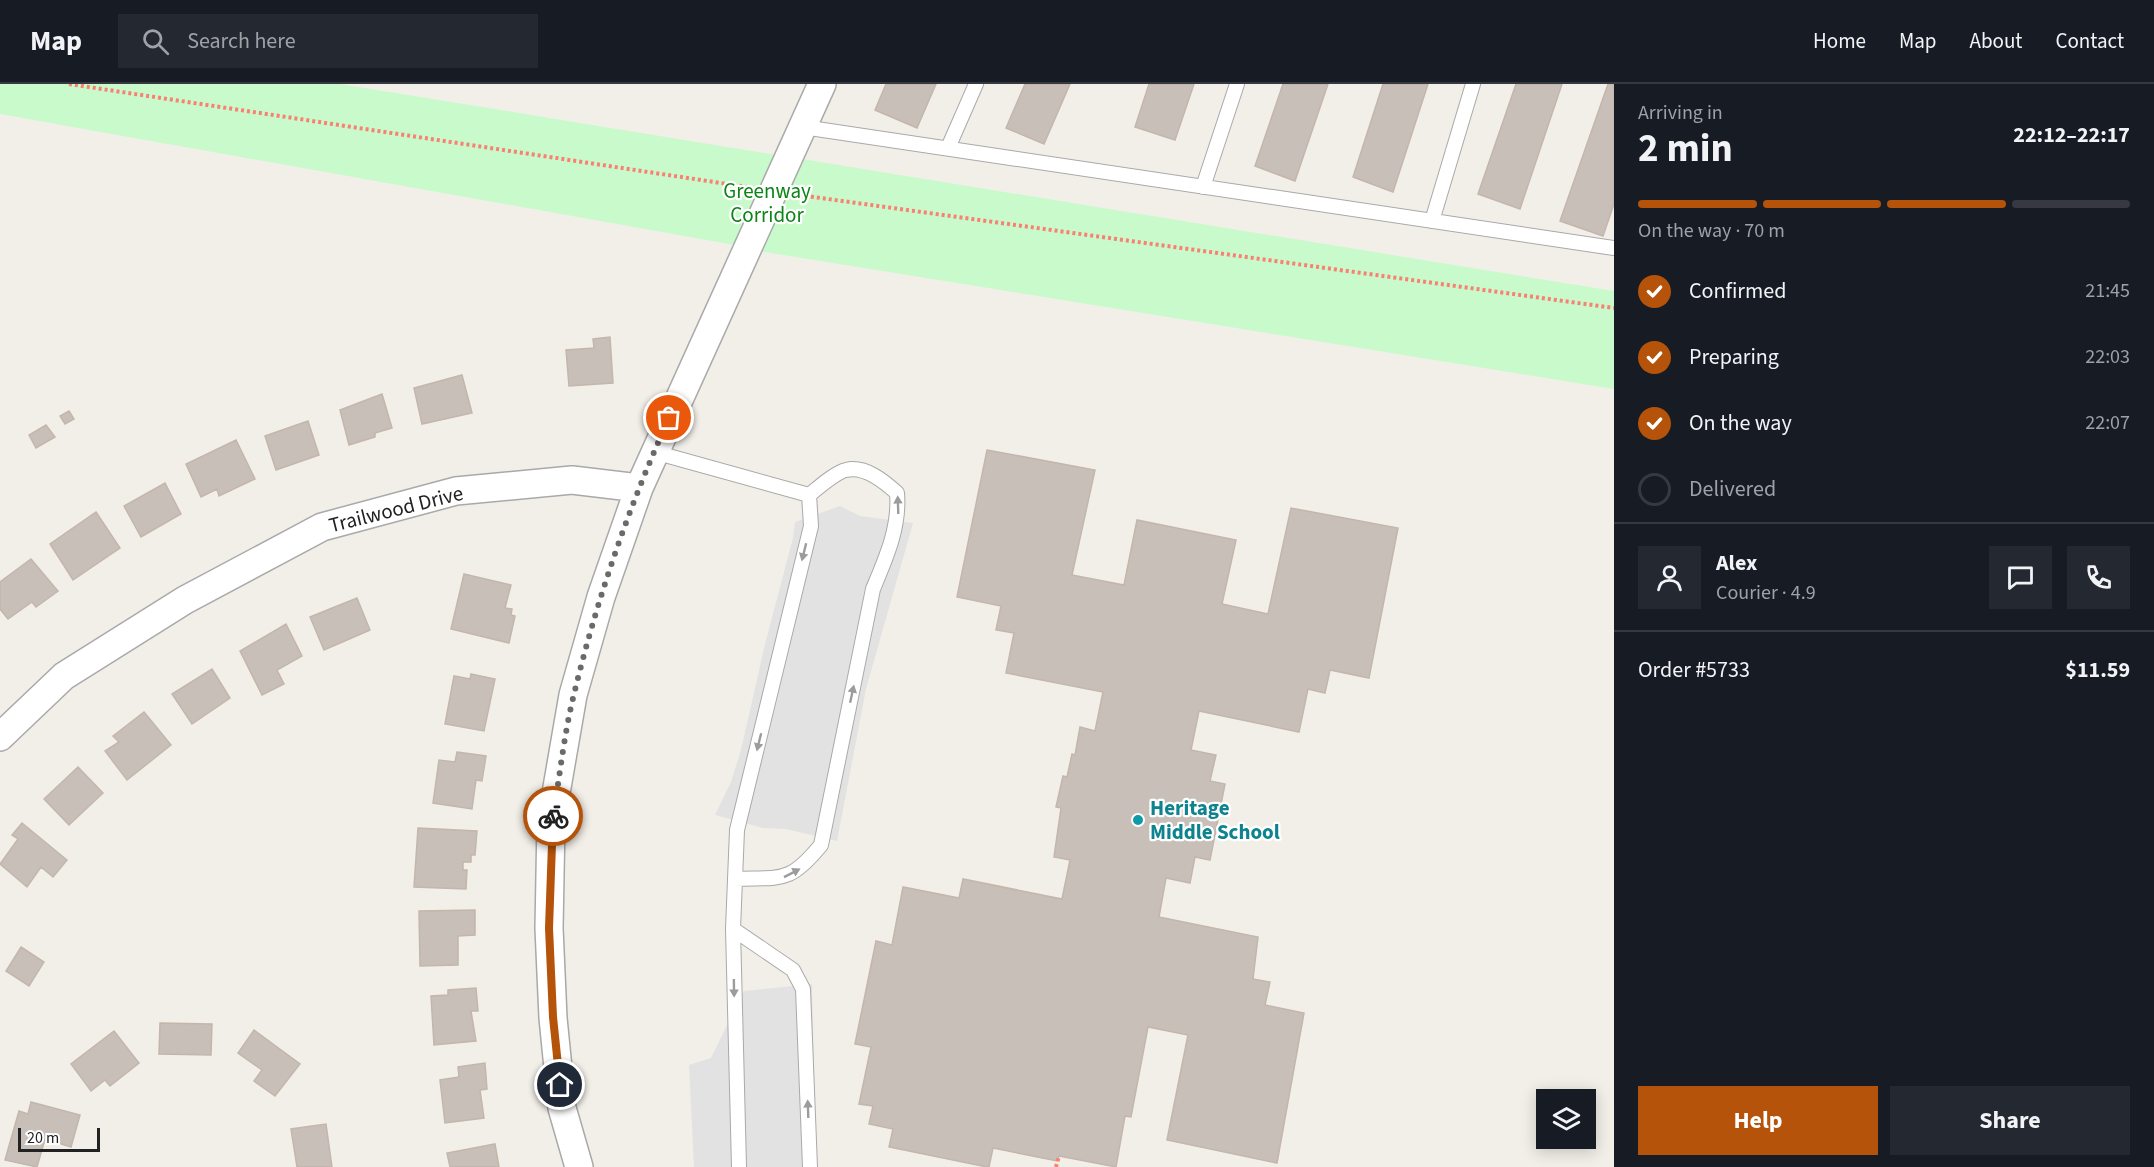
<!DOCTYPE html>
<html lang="en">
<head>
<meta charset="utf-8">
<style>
	:root { --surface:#171b24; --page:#242831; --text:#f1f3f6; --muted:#9ea1a6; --line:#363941; --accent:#b45309 }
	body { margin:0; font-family:"Source Sans 3",sans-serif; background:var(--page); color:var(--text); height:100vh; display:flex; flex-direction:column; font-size:22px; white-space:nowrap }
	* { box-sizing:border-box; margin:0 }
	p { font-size:20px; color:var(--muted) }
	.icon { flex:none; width:33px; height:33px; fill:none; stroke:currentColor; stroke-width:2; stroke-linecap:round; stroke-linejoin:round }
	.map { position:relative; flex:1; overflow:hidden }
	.sheet { display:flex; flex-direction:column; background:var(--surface); width:540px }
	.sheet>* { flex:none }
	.buttons { position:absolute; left:1536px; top:1005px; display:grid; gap:12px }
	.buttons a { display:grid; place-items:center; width:60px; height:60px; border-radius:0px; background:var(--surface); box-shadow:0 3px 15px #0003; font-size:30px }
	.scale { position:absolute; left:18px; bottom:15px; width:82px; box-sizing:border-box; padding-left:6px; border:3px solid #222; border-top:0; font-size:16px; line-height:21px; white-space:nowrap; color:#222; -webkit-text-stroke:4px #fff; paint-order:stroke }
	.pin { position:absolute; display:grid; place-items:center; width:51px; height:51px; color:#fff; margin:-26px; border:3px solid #fff; border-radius:50%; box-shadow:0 2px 6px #0007 }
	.courier { position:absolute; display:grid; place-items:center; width:60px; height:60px; margin:-30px; border:4px solid #b45309; border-radius:50%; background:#fff; color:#222; box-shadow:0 2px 8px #0007 }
	.head em { font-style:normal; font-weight:700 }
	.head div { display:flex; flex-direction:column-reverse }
	.head { display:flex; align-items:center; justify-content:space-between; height:102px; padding:0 24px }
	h1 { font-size:39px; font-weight:700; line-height:45px }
	.bar { display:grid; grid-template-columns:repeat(4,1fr); gap:9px 6px; align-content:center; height:72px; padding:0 24px }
	.bar i { height:8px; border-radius:4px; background:var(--line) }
	.bar .on { background:var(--accent) }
	.bar p { grid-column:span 4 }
	.line { display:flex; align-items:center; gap:15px; padding:0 24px; border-top:2px solid var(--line) }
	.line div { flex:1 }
	.round { display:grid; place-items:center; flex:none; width:63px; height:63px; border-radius:0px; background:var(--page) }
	ol { padding:0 24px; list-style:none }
	li { display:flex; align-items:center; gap:18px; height:66px }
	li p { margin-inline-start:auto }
	li .icon { padding:6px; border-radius:50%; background:var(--accent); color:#fff; stroke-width:4 }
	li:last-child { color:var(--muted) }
	li i { width:33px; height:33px; border:3px solid var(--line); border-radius:50% }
	.action { display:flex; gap:12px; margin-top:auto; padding:12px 24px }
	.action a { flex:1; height:69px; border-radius:0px; background:var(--accent); color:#fff; font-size:24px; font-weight:700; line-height:69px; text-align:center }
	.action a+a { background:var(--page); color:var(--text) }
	header { display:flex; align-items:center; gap:36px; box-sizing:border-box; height:84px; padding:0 30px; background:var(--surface); border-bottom:2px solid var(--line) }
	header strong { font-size:28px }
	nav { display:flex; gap:33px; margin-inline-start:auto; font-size:21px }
	.search { width:420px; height:54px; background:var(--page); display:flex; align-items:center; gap:15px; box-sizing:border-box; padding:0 21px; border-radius:0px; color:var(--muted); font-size:22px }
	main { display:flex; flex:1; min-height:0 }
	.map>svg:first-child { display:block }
	.park { fill:#c8facc }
	.parking { fill:#e2e2e2 }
	.building { fill:#c7bfb8; stroke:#c4b6ab; stroke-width:1.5 }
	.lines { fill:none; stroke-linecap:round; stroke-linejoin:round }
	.lane-casing { stroke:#a9a9a9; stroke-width:16 }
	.street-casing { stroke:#a9a9a9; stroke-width:30 }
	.path { stroke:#fa8072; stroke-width:4; stroke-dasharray:3 3; stroke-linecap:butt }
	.lane { stroke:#fff; stroke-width:14 }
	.street { stroke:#fff; stroke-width:27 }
	.oneway { fill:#9c9c9c }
	.done { stroke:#6b6a68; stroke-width:6; stroke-dasharray:0 10.8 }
	.route { stroke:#b45309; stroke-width:8 }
	.culture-dot { fill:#0f9aa8; stroke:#fff; stroke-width:2 }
	.labels { text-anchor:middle; stroke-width:4.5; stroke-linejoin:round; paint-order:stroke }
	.park-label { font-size:21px; fill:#0c8416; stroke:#fff }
	.street-label { font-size:21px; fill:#222; stroke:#fff }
	.culture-label { font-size:21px; font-weight:bold; fill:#0d838f; stroke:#fff; text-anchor:start }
</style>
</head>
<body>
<header>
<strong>Map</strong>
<div class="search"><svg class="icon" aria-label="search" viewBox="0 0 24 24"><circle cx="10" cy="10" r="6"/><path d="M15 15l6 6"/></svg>Search here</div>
<nav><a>Home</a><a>Map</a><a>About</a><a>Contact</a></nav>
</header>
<main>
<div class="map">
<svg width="1614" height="1083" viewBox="0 0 1614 1083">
	<rect width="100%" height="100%" fill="#f2efe9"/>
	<!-- park -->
	<path class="park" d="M0,0H340L1614,207V305L746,165V163L0,30Z"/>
	<!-- parking -->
	<path class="parking" d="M840,422L860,432L913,439L866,605L837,757L786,745L763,744L715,731L731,698L741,666L765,560L793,454L795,438Z
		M812,900L816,1083H694L689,981L711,974L744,907Z"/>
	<!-- building -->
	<path class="building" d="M886,0H936L917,44L875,26Z
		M1025,0H1070L1044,60L1006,44Z
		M1149,0H1194L1175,56L1135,43Z
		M1283,0H1328L1295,97L1255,82Z
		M1383,0H1428L1393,108L1353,93Z
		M1516,0H1562L1520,125L1478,110Z
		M1608,0H1614V120L1603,152L1560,137Z
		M610,253L613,299L569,302L566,266L594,264L593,255Z
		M462,291L472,329L422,340L414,304Z
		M382,310L392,344L375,349V353L349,361L340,326Z
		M69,327L74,335L65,340L60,332Z
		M308,337L319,371L276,386L265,352Z
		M46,341L55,353L36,364L29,351Z
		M236,356L255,395L219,412L217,405L201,413L186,380Z
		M987,366L1095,386L1072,491L1124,501L1137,436L1236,456L1222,520L1268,530L1291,424L1398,444L1369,594L1330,586L1325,609L1308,605L1299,648L1199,627L1191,666L1216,671L1210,697L1225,700L1210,776L1195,773L1190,799L1166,794L1159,833L1258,853L1253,895L1270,898L1265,921L1304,929L1277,1079L1167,1056L1188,951L1148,943L1131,1033L1125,1032L1116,1083L1059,1072L1057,1077L993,1064L989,1083H987L889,1063L893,1045L869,1040L873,1022L859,1020L871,963L855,960L876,857L892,861L903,803L959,814L963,795L1062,815L1070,776L1054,773L1061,724L1056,723L1063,692L1067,693L1072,670L1075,671L1080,643L1095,647L1103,608L1006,589L1014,549L996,546L1001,522L957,513Z
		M165,399L181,430L141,453L124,422Z
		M96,428L120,464L73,496L50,460Z
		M31,475L58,507L36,523L32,518L8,535L0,525V498Z
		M464,490L511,501L505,524L512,525L511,531L515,532L509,559L451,545Z
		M357,514L370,546L324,566L310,533Z
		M286,540L302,572L277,586L284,600L262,611L240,567Z
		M212,585L230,614L192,640L172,610Z
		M471,590L495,595L484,647L445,640L454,592L470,595Z
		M144,628L171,661L127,696L105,667L119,658L113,652Z
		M457,668L486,672L482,697L476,696L472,725L433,719L439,676L455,678Z
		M78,683L103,709L69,741L44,715Z
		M22,739L67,776L53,793L41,783L27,803L0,780L18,755L12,751Z
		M418,744L477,747L475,771H471V778H463V786H467L466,805L414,803Z
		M475,826V851L458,852V881L420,882L419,827Z
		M21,863L44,878L29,902L6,887Z
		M476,904L478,927H471L476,957L434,961L431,912L448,911V906Z
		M160,939L212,940L211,971L159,970Z
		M254,946L300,980L275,1012L254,997L262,986L238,969Z
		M114,947L139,979L110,1002L105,996L91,1007L71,980Z
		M485,979L487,1005L480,1006L484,1034L445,1039L440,996L459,993L458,983Z
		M31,1018L80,1031L71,1063L45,1055L37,1083L5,1076L19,1027L28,1030Z
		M326,1040L332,1083H297L291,1045Z
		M495,1060L499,1083H450L447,1069Z"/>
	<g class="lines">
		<!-- lane casing -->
		<g class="lane-casing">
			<path id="lane" d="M803,43L1614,164
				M948,64L976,0
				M1203,103L1237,0
				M1432,137L1473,0
				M654,368L809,411
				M735,795C782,793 789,800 821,761L873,505C886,474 900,443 897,409C885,398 865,381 846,386C836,388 818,404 809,411
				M733,845L793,886L803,905L810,1083
				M739,1083L733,845L737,746L811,442L809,411"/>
		</g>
		<!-- street casing -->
		<g class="street-casing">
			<path id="street" d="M0,653L64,592L185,516L322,443L456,407L572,396L639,404L822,0
				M579,1083L562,1024L553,934L549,844L551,738L573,611L601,513L639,404"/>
		</g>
		<!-- path -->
		<path class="path" d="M69,0L747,103
			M799,111L1614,224
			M1056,1083L1059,1072"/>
		<!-- lane -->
		<use href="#lane" class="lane"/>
		<!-- street -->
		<use href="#street" class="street"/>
	</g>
	<!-- one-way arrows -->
	<defs><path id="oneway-solid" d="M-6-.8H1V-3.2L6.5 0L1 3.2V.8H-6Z" transform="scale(1.5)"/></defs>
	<g class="oneway">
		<use href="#oneway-solid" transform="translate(898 421) rotate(-92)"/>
		<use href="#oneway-solid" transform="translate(804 468) rotate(104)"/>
		<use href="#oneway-solid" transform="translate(852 610) rotate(-78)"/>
		<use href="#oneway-solid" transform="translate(759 658) rotate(104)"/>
		<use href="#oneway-solid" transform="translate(792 789) rotate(-27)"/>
		<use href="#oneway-solid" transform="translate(734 904) rotate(89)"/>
		<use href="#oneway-solid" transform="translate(808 1025) rotate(-92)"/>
	</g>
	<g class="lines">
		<!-- done -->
		<path class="done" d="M553,732C560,691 564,650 574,610C597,515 629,422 669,334"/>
		<!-- route -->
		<path class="route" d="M553,732L549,844L553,933L560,1001"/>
	</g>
	<!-- markers -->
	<circle class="culture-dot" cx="1138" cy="736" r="6"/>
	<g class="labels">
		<!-- park labels -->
		<g class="park-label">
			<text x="767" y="114">Greenway<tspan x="767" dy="24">Corridor</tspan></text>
		</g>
		<!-- street labels -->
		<g class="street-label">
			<text transform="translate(396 425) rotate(-14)" y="7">Trailwood Drive</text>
		</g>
		<!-- culture labels -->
		<g class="culture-label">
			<text x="1150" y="731">Heritage<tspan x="1150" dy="24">Middle School</tspan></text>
		</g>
	</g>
</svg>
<div class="buttons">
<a><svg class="icon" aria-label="layers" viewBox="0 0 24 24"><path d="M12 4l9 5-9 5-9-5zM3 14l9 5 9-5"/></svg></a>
</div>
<div class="scale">20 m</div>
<div class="pin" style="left:669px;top:334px;background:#ea580c"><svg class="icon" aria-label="bag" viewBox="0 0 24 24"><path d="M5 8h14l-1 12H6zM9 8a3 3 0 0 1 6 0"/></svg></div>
<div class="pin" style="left:560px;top:1001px;background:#1f2937"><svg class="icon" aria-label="home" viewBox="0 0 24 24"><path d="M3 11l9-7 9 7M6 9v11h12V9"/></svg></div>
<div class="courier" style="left:553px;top:732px"><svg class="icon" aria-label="bike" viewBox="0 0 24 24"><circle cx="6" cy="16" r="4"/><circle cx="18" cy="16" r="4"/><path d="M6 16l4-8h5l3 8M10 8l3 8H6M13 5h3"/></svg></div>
</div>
<section class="sheet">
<div class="head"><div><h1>2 min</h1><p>Arriving in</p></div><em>22:12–22:17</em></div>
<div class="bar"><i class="on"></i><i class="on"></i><i class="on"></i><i></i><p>On the way · 70 m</p></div>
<ol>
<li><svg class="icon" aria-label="check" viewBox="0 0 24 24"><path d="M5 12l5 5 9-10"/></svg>Confirmed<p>21:45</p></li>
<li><svg class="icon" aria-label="check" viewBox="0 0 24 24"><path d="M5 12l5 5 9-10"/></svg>Preparing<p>22:03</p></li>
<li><svg class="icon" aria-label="check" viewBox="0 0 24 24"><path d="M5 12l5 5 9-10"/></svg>On the way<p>22:07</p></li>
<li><i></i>Delivered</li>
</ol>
<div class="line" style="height:108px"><a class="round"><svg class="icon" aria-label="person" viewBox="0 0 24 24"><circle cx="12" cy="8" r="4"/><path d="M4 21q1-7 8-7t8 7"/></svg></a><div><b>Alex</b><p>Courier · 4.9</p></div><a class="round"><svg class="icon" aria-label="chat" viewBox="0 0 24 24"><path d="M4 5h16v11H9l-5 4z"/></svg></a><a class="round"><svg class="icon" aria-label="phone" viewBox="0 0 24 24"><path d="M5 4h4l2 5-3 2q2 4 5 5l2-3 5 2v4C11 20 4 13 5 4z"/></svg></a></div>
<div class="line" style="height:78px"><div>Order #5733</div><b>$11.59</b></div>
<div class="action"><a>Help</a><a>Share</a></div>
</section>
</main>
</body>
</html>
